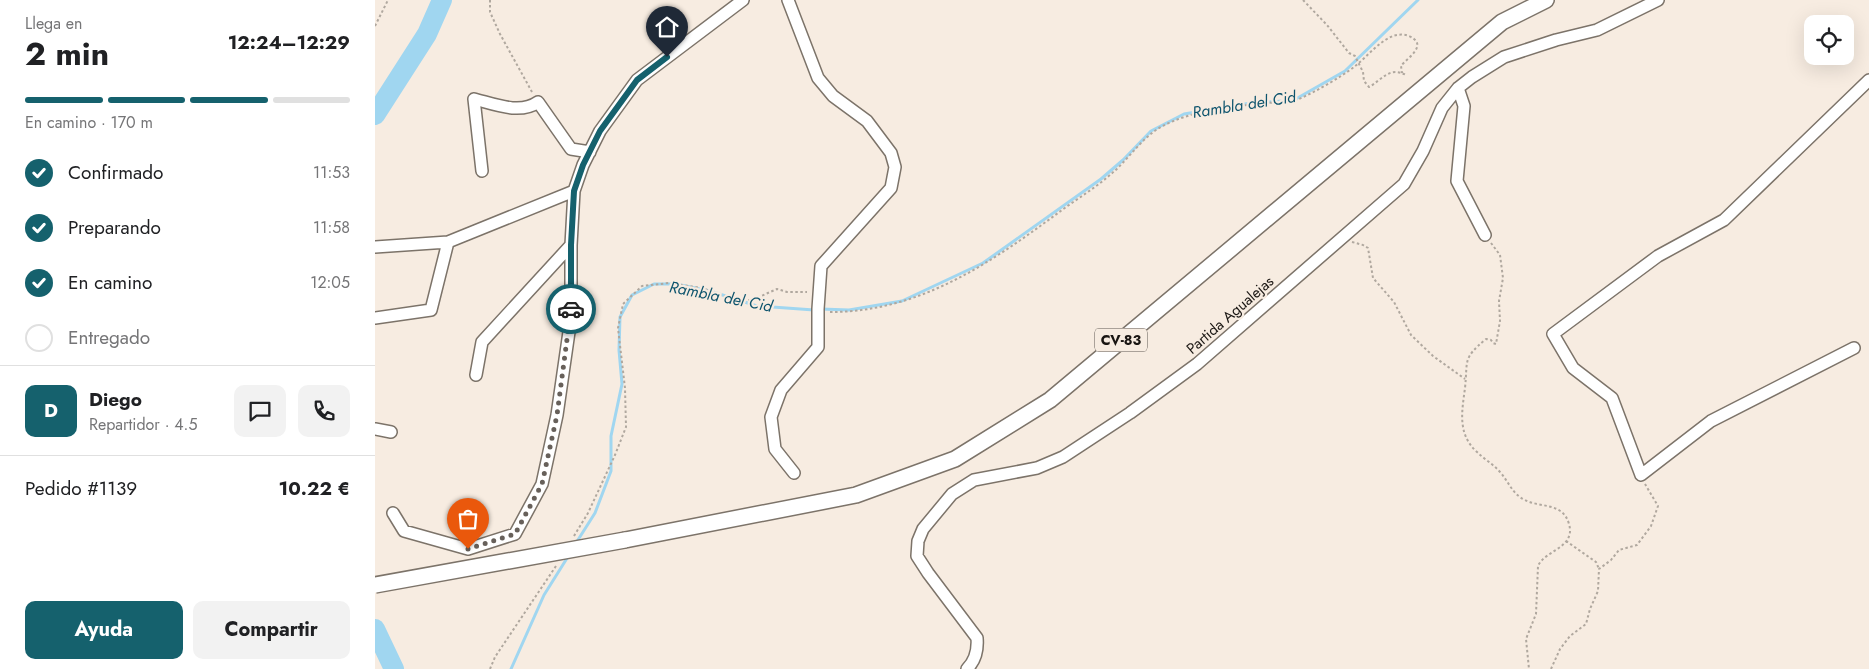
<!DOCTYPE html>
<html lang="es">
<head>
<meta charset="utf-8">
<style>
	:root { --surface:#fff; --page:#f2f2f2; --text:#202124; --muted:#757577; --line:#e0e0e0; --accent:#15616d }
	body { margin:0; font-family:Jost,sans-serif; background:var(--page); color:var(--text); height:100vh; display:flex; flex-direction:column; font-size:19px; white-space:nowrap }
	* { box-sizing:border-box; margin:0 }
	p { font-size:16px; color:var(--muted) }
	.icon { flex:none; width:28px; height:28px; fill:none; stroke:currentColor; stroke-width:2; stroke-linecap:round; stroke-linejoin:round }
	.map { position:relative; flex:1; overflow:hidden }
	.panel { display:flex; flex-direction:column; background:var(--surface); width:375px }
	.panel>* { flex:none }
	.fabs { position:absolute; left:1429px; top:15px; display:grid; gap:10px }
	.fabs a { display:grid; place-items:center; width:50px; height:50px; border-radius:10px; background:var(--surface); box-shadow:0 5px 20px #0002; font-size:25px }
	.pin { position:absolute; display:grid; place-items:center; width:42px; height:42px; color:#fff; margin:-51px -21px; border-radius:50% 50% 50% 0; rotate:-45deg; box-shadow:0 0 5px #0007 }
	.pin .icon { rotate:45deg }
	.courier { position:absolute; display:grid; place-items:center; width:50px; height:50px; margin:-25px; border:4px solid #15616d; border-radius:50%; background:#fff; color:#222; box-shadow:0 1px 6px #0007 }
	.head em { font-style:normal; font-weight:700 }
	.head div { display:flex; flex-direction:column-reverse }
	.head { display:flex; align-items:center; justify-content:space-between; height:85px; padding:0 25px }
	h1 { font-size:32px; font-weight:700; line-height:38px }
	.bar { display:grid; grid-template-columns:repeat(4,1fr); gap:8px 5px; align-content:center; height:60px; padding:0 25px }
	.bar i { height:6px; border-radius:4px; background:var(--line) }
	.bar .active { background:var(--accent) }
	.bar p { grid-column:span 4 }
	.line { display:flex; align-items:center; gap:12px; padding:0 25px; border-top:1px solid var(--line) }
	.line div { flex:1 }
	.round { display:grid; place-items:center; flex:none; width:52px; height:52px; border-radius:10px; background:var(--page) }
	ol { padding:0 25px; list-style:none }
	li { display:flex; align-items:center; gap:15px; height:55px }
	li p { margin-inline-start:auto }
	li .icon { padding:5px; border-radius:50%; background:var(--accent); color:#fff; stroke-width:4 }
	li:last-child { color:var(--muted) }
	li i { width:28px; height:28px; border:2px solid var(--line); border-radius:50% }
	.action { display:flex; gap:10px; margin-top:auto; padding:10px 25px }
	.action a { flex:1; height:58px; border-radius:10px; background:var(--accent); color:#fff; font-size:20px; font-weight:700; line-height:58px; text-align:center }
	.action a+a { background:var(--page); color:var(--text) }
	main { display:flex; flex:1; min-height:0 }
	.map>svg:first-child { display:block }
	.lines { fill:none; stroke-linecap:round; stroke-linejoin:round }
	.stream { stroke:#a0d6f0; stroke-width:3 }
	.river { stroke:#a0d6f0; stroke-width:20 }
	.minor-casing { stroke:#7c7369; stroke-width:14 }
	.major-casing { stroke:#7c7369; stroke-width:18 }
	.path { stroke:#b0a89f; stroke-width:2; stroke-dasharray:2.5 2.5; stroke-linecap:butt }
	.minor { stroke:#fff; stroke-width:11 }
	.major { stroke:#fff; stroke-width:15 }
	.major-bridge-casing { stroke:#7c7369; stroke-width:18; stroke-linecap:butt }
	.major-bridge { stroke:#fff; stroke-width:15 }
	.done { stroke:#67605a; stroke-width:5; stroke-dasharray:0 9 }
	.route { stroke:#15616d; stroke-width:6 }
	.labels { text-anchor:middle; stroke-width:4.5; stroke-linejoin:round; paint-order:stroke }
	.shield { fill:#f7ece1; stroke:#5c5650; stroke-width:1 }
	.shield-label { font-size:14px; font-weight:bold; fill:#191512 }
	.street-label { font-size:15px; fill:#191512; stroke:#f7ece1 }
	.water-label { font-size:16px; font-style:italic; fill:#0e546d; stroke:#f7ece1 }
</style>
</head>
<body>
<main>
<section class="panel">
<div class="head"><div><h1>2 min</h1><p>Llega en</p></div><em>12:24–12:29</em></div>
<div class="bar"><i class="active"></i><i class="active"></i><i class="active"></i><i></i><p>En camino · 170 m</p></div>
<ol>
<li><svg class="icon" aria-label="check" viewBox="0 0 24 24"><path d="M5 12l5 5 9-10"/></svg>Confirmado<p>11:53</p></li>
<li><svg class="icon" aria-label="check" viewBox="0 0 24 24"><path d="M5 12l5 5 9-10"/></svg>Preparando<p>11:58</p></li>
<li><svg class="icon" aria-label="check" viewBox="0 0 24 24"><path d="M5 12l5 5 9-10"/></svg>En camino<p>12:05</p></li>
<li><i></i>Entregado</li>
</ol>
<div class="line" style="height:90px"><b class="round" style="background:var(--accent);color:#fff">D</b><div><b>Diego</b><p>Repartidor · 4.5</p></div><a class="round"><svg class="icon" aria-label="chat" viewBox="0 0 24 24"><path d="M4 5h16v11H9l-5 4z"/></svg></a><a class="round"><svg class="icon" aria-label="phone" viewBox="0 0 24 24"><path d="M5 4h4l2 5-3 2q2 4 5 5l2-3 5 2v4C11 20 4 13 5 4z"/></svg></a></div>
<div class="line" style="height:65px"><div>Pedido #1139</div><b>10.22 €</b></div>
<div class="action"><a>Ayuda</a><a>Compartir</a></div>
</section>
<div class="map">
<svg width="1494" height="669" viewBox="0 0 1494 669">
	<rect width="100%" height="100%" fill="#f7ece1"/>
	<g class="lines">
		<!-- stream -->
		<path class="stream" d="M446,309L474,310L527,301L608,263L726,179L748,160L776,131L809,114L869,104L919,100L970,71L1043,0
			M201,543L220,513L236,471V436L247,384L244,350L245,317L257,295L279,284H301L335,291L382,306L439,310
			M136,669L169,595L194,555"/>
		<!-- river -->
		<path class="river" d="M0,115L52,34L67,0
			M0,629L19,669"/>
		<!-- minor casing -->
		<g class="minor-casing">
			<path id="minor" d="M413,0L443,78L458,96L492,121L516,153L520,167L516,188L446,266L443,309V347L406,390L396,417L400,449L419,473
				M1083,88L1089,106L1082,181L1110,235
				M107,171L99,99C119,104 145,115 163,102L196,149L215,152
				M0,247L73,242
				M0,318L56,310L73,242L199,191
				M1479,348L1336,421L1266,475L1237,398L1198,368L1178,334L1283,256L1349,220L1494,80
				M101,375L107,342L196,245
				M0,429L16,432
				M18,513L29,531L93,549L140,534L167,484L182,415L196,318V245L199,191L208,165L225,131L262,80L368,0
				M592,669C601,660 603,650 602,638L553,573L542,556L543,541L548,529L577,494L599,480L662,468L688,457L755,413L822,364L1029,184L1048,151L1067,108L1083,88L1097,77L1129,57L1181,40L1222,30L1283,0"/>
		</g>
		<!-- major casing -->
		<g class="major-casing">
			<path id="major" d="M250,540L481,495L580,459L675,400L1127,22L1171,0"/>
		</g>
		<!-- path -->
		<path class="path" d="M115,0V12L125,34L157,92
			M928,0L952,25L974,53L980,56L988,72L989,81L994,87C1007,80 1014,66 1031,75
			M0,26L13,0
			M977,242L988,245L993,248L998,278L1019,302L1036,335L1058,356L1090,379
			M1116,243L1125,255L1128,278L1124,301L1125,321L1121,344L1118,343L1116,340L1111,339C1087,359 1093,360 1090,388C1087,411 1082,434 1102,452C1109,459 1118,464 1125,472C1134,482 1137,494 1150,500C1165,508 1188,502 1194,524C1201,548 1170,550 1163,566L1161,614L1151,639L1154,669
			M455,312C544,312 614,264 683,213C700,200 719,189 735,175C752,161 765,140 784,128C816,110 855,107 890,103C901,102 914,103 924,99C940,92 966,77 979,67C992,57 1003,42 1018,36C1024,34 1031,34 1036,37C1053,46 1031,59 1026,66L1027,73
			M199,536L213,513L240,455L251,427L250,388L243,328L248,304L267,286L294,283L327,288L363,301L377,300L402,289L412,292H432
			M1191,541L1221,562L1224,569
			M115,669L120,657L181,566
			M1176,669L1185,649L1195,636L1211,624L1215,609L1223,591L1224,569L1236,560L1244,550L1262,545L1276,526L1283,506L1270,484"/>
		<!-- minor -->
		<use href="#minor" class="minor"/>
		<!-- major -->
		<use href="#major" class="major"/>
		<!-- major-bridge casing -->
		<g class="major-bridge-casing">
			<path id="major-bridge" d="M0,585L250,540"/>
		</g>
		<!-- major-bridge -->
		<use href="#major-bridge" class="major-bridge"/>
	</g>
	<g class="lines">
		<!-- done -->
		<path class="done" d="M93,549L140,534L167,484L182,415L196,309"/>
		<!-- route -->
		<path class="route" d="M196,309V245L199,191L208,165L225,131L262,80L292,57"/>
	</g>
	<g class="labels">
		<!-- shield labels -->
		<rect class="shield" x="720" y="328.5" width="52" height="23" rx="4"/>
		<g class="shield-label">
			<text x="746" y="345">CV-83</text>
		</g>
		<!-- street labels -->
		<g class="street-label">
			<text transform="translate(855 315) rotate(-41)" y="5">Partida Agualejas</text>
		</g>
		<!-- water labels -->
		<g class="water-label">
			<text transform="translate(869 104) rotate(-9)" y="6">Rambla del Cid</text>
			<text transform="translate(346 296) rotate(11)" y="6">Rambla del Cid</text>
		</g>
	</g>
</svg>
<div class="fabs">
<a><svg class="icon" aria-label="locate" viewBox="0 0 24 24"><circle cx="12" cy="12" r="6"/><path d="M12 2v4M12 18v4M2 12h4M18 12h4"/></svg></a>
</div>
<div class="pin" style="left:93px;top:549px;background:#ea580c"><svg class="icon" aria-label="bag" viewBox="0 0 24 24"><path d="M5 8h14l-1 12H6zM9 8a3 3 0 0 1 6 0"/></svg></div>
<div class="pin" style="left:292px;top:57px;background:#1f2937"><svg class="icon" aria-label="home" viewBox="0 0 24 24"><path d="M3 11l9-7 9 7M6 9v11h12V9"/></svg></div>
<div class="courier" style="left:196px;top:309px"><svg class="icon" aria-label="car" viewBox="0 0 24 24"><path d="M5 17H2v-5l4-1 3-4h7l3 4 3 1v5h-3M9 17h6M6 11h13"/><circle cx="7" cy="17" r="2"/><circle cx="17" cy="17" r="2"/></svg></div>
</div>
</main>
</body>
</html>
